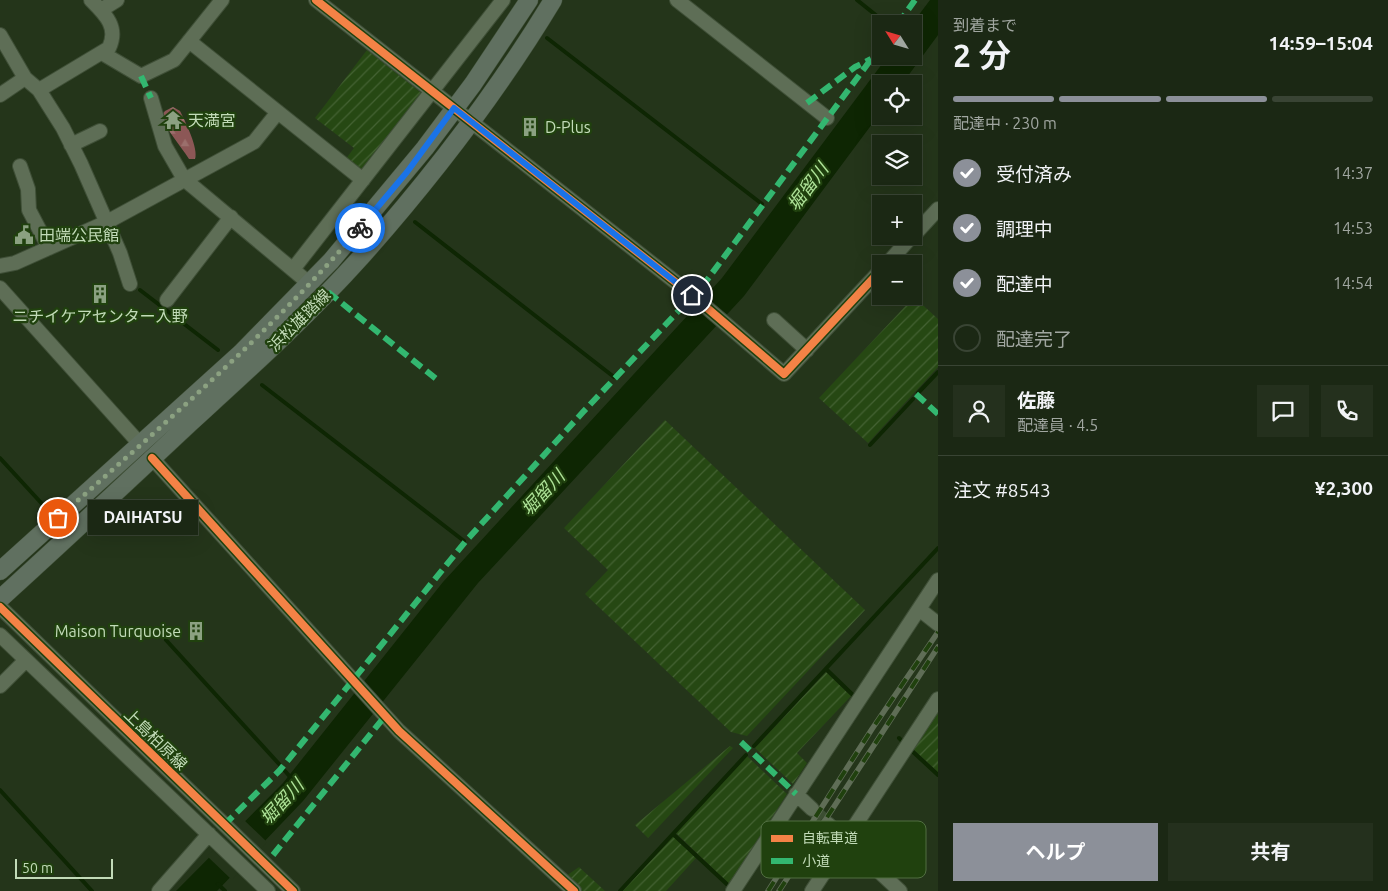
<!DOCTYPE html>
<html lang="ja">
<head>
<meta charset="utf-8">
<style>
	:root { --surface:#1b2814; --page:#24301d; --text:#f1f3f6; --muted:#a0a6a0; --line:#394434; --accent:#8c9099 }
	body { margin:0; font-family:Ubuntu,"Noto Sans JP",sans-serif; background:var(--page); color:var(--text); height:100vh; display:flex; flex-direction:column; font-size:19px; white-space:nowrap }
	* { box-sizing:border-box; margin:0 }
	p { font-size:16px; color:var(--muted) }
	.icon { flex:none; width:28px; height:28px; fill:none; stroke:currentColor; stroke-width:2; stroke-linecap:round; stroke-linejoin:round }
	.map { position:relative; flex:1; overflow:hidden }
	.drawer { display:flex; flex-direction:column; background:var(--surface); width:450px }
	.drawer>* { flex:none }
	.needle { width:32px; rotate:307deg }
	.buttons { position:absolute; left:872px; top:15px; display:grid; gap:10px }
	.buttons a { display:grid; place-items:center; width:50px; height:50px; border-radius:0px; background:var(--surface); box-shadow:0 5px 20px #0002,0 0 0 1px var(--line); font-size:25px }
	.scale { position:absolute; left:15px; bottom:12px; width:98px; box-sizing:border-box; padding-left:5px; border:2px solid #c2dbb8; border-top:0; font-size:14px; line-height:18px; white-space:nowrap; color:#c2dbb8; -webkit-text-stroke:4px #20410e; paint-order:stroke }
	.pin { position:absolute; display:grid; place-items:center; width:42px; height:42px; color:#fff; margin:-21px; border:2px solid #fff; border-radius:50%; box-shadow:0 1px 5px #0007 }
	.courier { position:absolute; display:grid; place-items:center; width:50px; height:50px; margin:-25px; border:4px solid #1a73e8; border-radius:50%; background:#fff; color:#222; box-shadow:0 1px 6px #0007 }
	.bubble { position:absolute; height:35px; border-radius:0px; background:var(--surface); box-shadow:0 5px 20px #0002,0 0 0 1px var(--line); font-size:16px; font-weight:700; line-height:35px; text-align:center }
	.head em { font-style:normal; font-weight:700 }
	.head div { display:flex; flex-direction:column-reverse }
	.head { display:flex; align-items:center; justify-content:space-between; height:85px; padding:0 15px }
	h1 { font-size:32px; font-weight:700; line-height:38px }
	.bar { display:grid; grid-template-columns:repeat(4,1fr); gap:8px 5px; align-content:center; height:60px; padding:0 15px }
	.bar i { height:6px; border-radius:4px; background:var(--line) }
	.bar .active { background:var(--accent) }
	.bar p { grid-column:span 4 }
	.line { display:flex; align-items:center; gap:12px; padding:0 15px; border-top:1px solid var(--line) }
	.line div { flex:1 }
	.round { display:grid; place-items:center; flex:none; width:52px; height:52px; border-radius:0px; background:var(--page) }
	ol { padding:0 15px; list-style:none }
	li { display:flex; align-items:center; gap:15px; height:55px }
	li p { margin-inline-start:auto }
	li .icon { padding:5px; border-radius:50%; background:var(--accent); color:#fff; stroke-width:4 }
	li:last-child { color:var(--muted) }
	li i { width:28px; height:28px; border:2px solid var(--line); border-radius:50% }
	.action { display:flex; gap:10px; margin-top:auto; padding:10px 15px }
	.action a { flex:1; height:58px; border-radius:0px; background:var(--accent); color:#fff; font-size:20px; font-weight:700; line-height:58px; text-align:center }
	.action a+a { background:var(--page); color:var(--text) }
	main { display:flex; flex:1; min-height:0 }
	.map>svg:first-child { display:block }
	.industrial { fill:url(#industrial-furrows) }
	.forest { fill:url(#forest-firs) }
	.water { fill:#0e2603 }
	.pier { fill:#24351a }
	.lines { fill:none; stroke-linecap:round; stroke-linejoin:round }
	.stream { stroke:#0e2603; stroke-width:4 }
	.minor-tunnel { stroke:#3c4e32; stroke-width:14; stroke-dasharray:14 7; stroke-linecap:butt }
	.minor-casing { stroke:#3f4f37; stroke-width:16 }
	.major-casing { stroke:#3f4f37; stroke-width:19 }
	.minor { stroke:#5e6e56; stroke-width:14 }
	.major { stroke:#607060; stroke-width:18 }
	.rail-casing { stroke:#5f6d56; stroke-width:5.5 }
	.rail { stroke:#20410e; stroke-width:4; stroke-dasharray:11; stroke-linecap:butt }
	.quiet { stroke:#33b770; stroke-width:6; stroke-dasharray:12 6; stroke-linecap:butt }
	.cycleway-casing { stroke:#20410e; stroke-width:11 }
	.cycleway { stroke:#f48246; stroke-width:8 }
	.done { stroke:#8ba181; stroke-width:5; stroke-dasharray:0 9 }
	.route { stroke:#1a73e8; stroke-width:6 }
	.labels { text-anchor:middle; stroke-width:4.5; stroke-linejoin:round; paint-order:stroke }
	.poi-label { font-size:16px; fill:#c2dbb8; stroke:#20410e; text-anchor:start }
	.street-label { font-size:16px; fill:#c2dbb8; stroke:#20410e }
	.water-label { font-size:18px; font-style:italic; fill:#aee398; stroke:#20410e }
	.key { fill:#20410e; stroke:#516f41; stroke-width:1 }
	.key-label { font-size:14px; fill:#c2dbb8 }
</style>
</head>
<body>
<main>
<div class="map">
<svg width="938" height="891" viewBox="0 0 938 891">
	<defs>
		<pattern id="industrial-furrows" width="10" height="10" patternUnits="userSpaceOnUse" patternTransform="scale(1.25)"><rect width="10" height="10" fill="#264813"/><path d="M-1 1l2-2M0 10L10 0M9 11l2-2" fill="none" stroke="#446233"/></pattern>
		<pattern id="forest-firs" width="22" height="20" patternUnits="userSpaceOnUse" patternTransform="scale(1.25)"><rect width="22" height="20" fill="#8c5756"/><path d="M5 1l3.5 6h-7zM16 11l3.5 6h-7z" fill="#9b6f6c"/></pattern>
	</defs>
	<rect width="100%" height="100%" fill="#24351a"/>
	<!-- industrial -->
	<path class="industrial" d="M367,50L425,96L360,172L345,160L354,148L315,118Z
		M914,297L938,319V367L868,443L819,398Z
		M665,420L865,610L747,736L731,732L585,594L608,570L564,528Z
		M826,672L851,696L797,753L807,763L793,784L755,748Z
		M938,712V772L913,749Z
		M730,746L733,748L648,838L635,825Z
		M747,756L787,794L729,884L676,833Z
		M673,836L696,858L666,891H622Z
		M579,867L605,891H582L566,876Z"/>
	<!-- forest -->
	<path class="forest" d="M173,107L180,111C185,121 199,149 195,159H189C180,145 168,132 161,116L165,111Z"/>
	<!-- water -->
	<path class="water" d="M930,0H938V35L902,84H881V112L744,296L478,583L303,801L217,891H176L283,783L443,582L722,278L888,56H914L912,24Z"/>
	<!-- pier -->
	<path class="pier" d="M244,820L267,842L232,880L207,856Z"/>
	<g class="lines">
		<!-- stream -->
		<path class="stream" d="M857,0L887,24
			M547,38L762,204
			M415,222L614,377
			M140,290L218,350
			M262,385L464,541
			M918,393L938,372
			M870,445L913,399
			M0,458L44,506
			M166,640L280,765
			M826,669L855,697
			M899,738L903,742
			M754,746L938,548
			M911,750L938,775
			M285,771L292,779
			M0,790L92,891
			M673,834L731,888
			M218,884L225,891
			M620,891L746,755"/>
		<!-- minor-tunnel -->
		<path class="minor-tunnel" d="M812,809L828,824"/>
		<!-- minor casing -->
		<g class="minor-casing">
			<path id="minor" d="M316,0L692,295L784,374L881,270
				M677,0L827,118
				M101,10L117,0
				M0,35L25,78L39,90L63,128L81,164L120,253L130,284
				M189,41L363,180
				M102,53L141,76L174,60L222,0
				M39,90L109,48C119,27 105,14 91,0
				M0,95L25,78
				M151,98L165,146L184,179L310,284
				M71,145L100,131
				M20,166L28,189L29,210L49,248
				M914,235L938,209
				M887,264L912,236
				M0,266L15,263L107,222L254,142L278,112
				M294,268L503,0
				M0,288L140,444
				M167,300L231,217
				M774,320L807,350
				M152,458L399,731L574,891
				M0,607L293,891
				M919,609L938,624
				M0,635L268,891
				M0,686L26,660
				M796,794L812,809
				M828,824L900,891
				M159,891L209,834
				M733,891L938,580
				M812,891L938,699"/>
		</g>
		<!-- major casing -->
		<g class="major-casing">
			<path id="major" d="M0,571L241,353L331,261L425,148L473,84L529,0
				M0,599C64,541 127,482 190,423C249,369 308,316 361,257C432,177 498,91 553,0"/>
		</g>
		<!-- minor -->
		<use href="#minor" class="minor"/>
		<!-- major -->
		<use href="#major" class="major"/>
		<!-- rail casing -->
		<g class="rail-casing">
			<path id="rail" d="M768,891L872,729L938,632
				M779,891L938,647"/>
		</g>
		<!-- rail -->
		<use href="#rail" class="rail"/>
		<!-- quiet -->
		<path class="quiet" d="M898,24L915,0
			M141,76L151,98
			M807,103L855,67L871,59
			M328,292L440,382
			M916,394L938,414
			M741,742L796,794
			M224,825L280,770L465,542L583,412L704,284L881,46
			M273,855L385,716"/>
		<!-- cycleway casing -->
		<g class="cycleway-casing">
			<path id="cycleway" d="M316,0L692,295L784,374L881,270
				M152,458L399,731L574,891
				M0,607L293,891"/>
		</g>
		<!-- cycleway -->
		<use href="#cycleway" class="cycleway"/>
	</g>
	<g class="lines">
		<!-- done -->
		<path class="done" d="M58,518C163,425 269,334 360,228"/>
		<!-- route -->
		<path class="route" d="M360,228L407,172L454,108L692,295"/>
	</g>
	<!-- icons -->
	<defs>
		<g id="temple-bare" transform="scale(1.5)"><path d="M0-6L5-2H3V0L6.5 2.5H4V6H1.5V3h-3V6H-4V2.5H-6.5L-3 0V-2H-5Z" fill="#8ba181" stroke="#20410e" stroke-width="2.5" paint-order="stroke"/></g>
		<g id="building-bare" transform="scale(1.5)"><path d="M-4-6H4V6H1V3H-1V6H-4ZM-2.5-4.3h1.7v1.8h-1.7ZM.8-4.3h1.7v1.8H.8ZM-2.5-1h1.7V.8h-1.7ZM.8-1h1.7V.8H.8Z" fill="#8ba181" stroke="#20410e" stroke-width="2.5" paint-order="stroke"/></g>
		<g id="civic-bare" transform="scale(1.5)"><path d="M-.6-6.5H3V-4.5H.6V-3L4-1V1h2V6H-6V1h2V-1L-.6-3ZM-1.2 2.5V6h2.4V2.5Z" fill="#8ba181" stroke="#20410e" stroke-width="2.5" paint-order="stroke"/></g>
	</defs>
	<g fill-rule="evenodd">
		<use href="#temple-bare" x="173" y="120"/>
		<use href="#building-bare" x="530" y="127"/>
		<use href="#civic-bare" x="24" y="235"/>
		<use href="#building-bare" x="100" y="294"/>
		<use href="#building-bare" x="196" y="631"/>
	</g>
	<g class="labels">
		<!-- poi labels -->
		<g class="poi-label">
			<text x="188" y="126">天満宮</text>
			<text x="545" y="133">D-Plus</text>
			<text x="39" y="241">田端公民館</text>
			<text x="100" y="322" text-anchor="middle">ニチイケアセンター入野</text>
			<text x="181" y="637" text-anchor="end">Maison Turquoise</text>
		</g>
		<!-- street labels -->
		<g class="street-label">
			<text transform="translate(299 320) rotate(-45)" y="6">浜松雄踏線</text>
			<text transform="translate(156 739) rotate(44)" y="6">上島柏原線</text>
		</g>
		<!-- water labels -->
		<g class="water-label">
			<text transform="translate(808 187) rotate(-53)" y="6">堀留川</text>
			<text transform="translate(543 493) rotate(-47)" y="6">堀留川</text>
			<text transform="translate(282 802) rotate(-47)" y="6">堀留川</text>
		</g>
	</g>
	<!-- legend -->
	<rect x="761" y="821" width="165" height="57" rx="8" class="key"/>
	<rect x="771" y="835" width="22" height="7" fill="#f48246"/>
	<rect x="771" y="858" width="22" height="6" fill="#33b770"/>
	<g class="key-label">
		<text x="802" y="843">自転車道</text>
		<text x="802" y="866">小道</text>
	</g>
</svg>
<div class="buttons">
<a><svg class="needle" viewBox="-14 -14 28 28"><path d="M0-13l5 13h-10z" fill="#e53935"/><path d="M0 13l5-13h-10z" fill="#a0a6a0"/></svg></a>
<a><svg class="icon" aria-label="locate" viewBox="0 0 24 24"><circle cx="12" cy="12" r="6"/><path d="M12 2v4M12 18v4M2 12h4M18 12h4"/></svg></a>
<a><svg class="icon" aria-label="layers" viewBox="0 0 24 24"><path d="M12 4l9 5-9 5-9-5zM3 14l9 5 9-5"/></svg></a>
<a>+</a>
<a>−</a>
</div>
<div class="scale">50 m</div>
<div class="pin" style="left:58px;top:518px;background:#ea580c"><svg class="icon" aria-label="bag" viewBox="0 0 24 24"><path d="M5 8h14l-1 12H6zM9 8a3 3 0 0 1 6 0"/></svg></div>
<div class="pin" style="left:692px;top:295px;background:#1f2937"><svg class="icon" aria-label="home" viewBox="0 0 24 24"><path d="M3 11l9-7 9 7M6 9v11h12V9"/></svg></div>
<div class="courier" style="left:360px;top:228px"><svg class="icon" aria-label="bike" viewBox="0 0 24 24"><circle cx="6" cy="16" r="4"/><circle cx="18" cy="16" r="4"/><path d="M6 16l4-8h5l3 8M10 8l3 8H6M13 5h3"/></svg></div>
<div class="bubble" style="left:88px;top:500px;width:110px">DAIHATSU</div>
</div>
<section class="drawer">
<div class="head"><div><h1>2 分</h1><p>到着まで</p></div><em>14:59–15:04</em></div>
<div class="bar"><i class="active"></i><i class="active"></i><i class="active"></i><i></i><p>配達中 · 230 m</p></div>
<ol>
<li><svg class="icon" aria-label="check" viewBox="0 0 24 24"><path d="M5 12l5 5 9-10"/></svg>受付済み<p>14:37</p></li>
<li><svg class="icon" aria-label="check" viewBox="0 0 24 24"><path d="M5 12l5 5 9-10"/></svg>調理中<p>14:53</p></li>
<li><svg class="icon" aria-label="check" viewBox="0 0 24 24"><path d="M5 12l5 5 9-10"/></svg>配達中<p>14:54</p></li>
<li><i></i>配達完了</li>
</ol>
<div class="line" style="height:90px"><a class="round"><svg class="icon" aria-label="person" viewBox="0 0 24 24"><circle cx="12" cy="8" r="4"/><path d="M4 21q1-7 8-7t8 7"/></svg></a><div><b>佐藤</b><p>配達員 · 4.5</p></div><a class="round"><svg class="icon" aria-label="chat" viewBox="0 0 24 24"><path d="M4 5h16v11H9l-5 4z"/></svg></a><a class="round"><svg class="icon" aria-label="phone" viewBox="0 0 24 24"><path d="M5 4h4l2 5-3 2q2 4 5 5l2-3 5 2v4C11 20 4 13 5 4z"/></svg></a></div>
<div class="line" style="height:65px"><div>注文 #8543</div><b>¥2,300</b></div>
<div class="action"><a>ヘルプ</a><a>共有</a></div>
</section>
</main>
</body>
</html>
